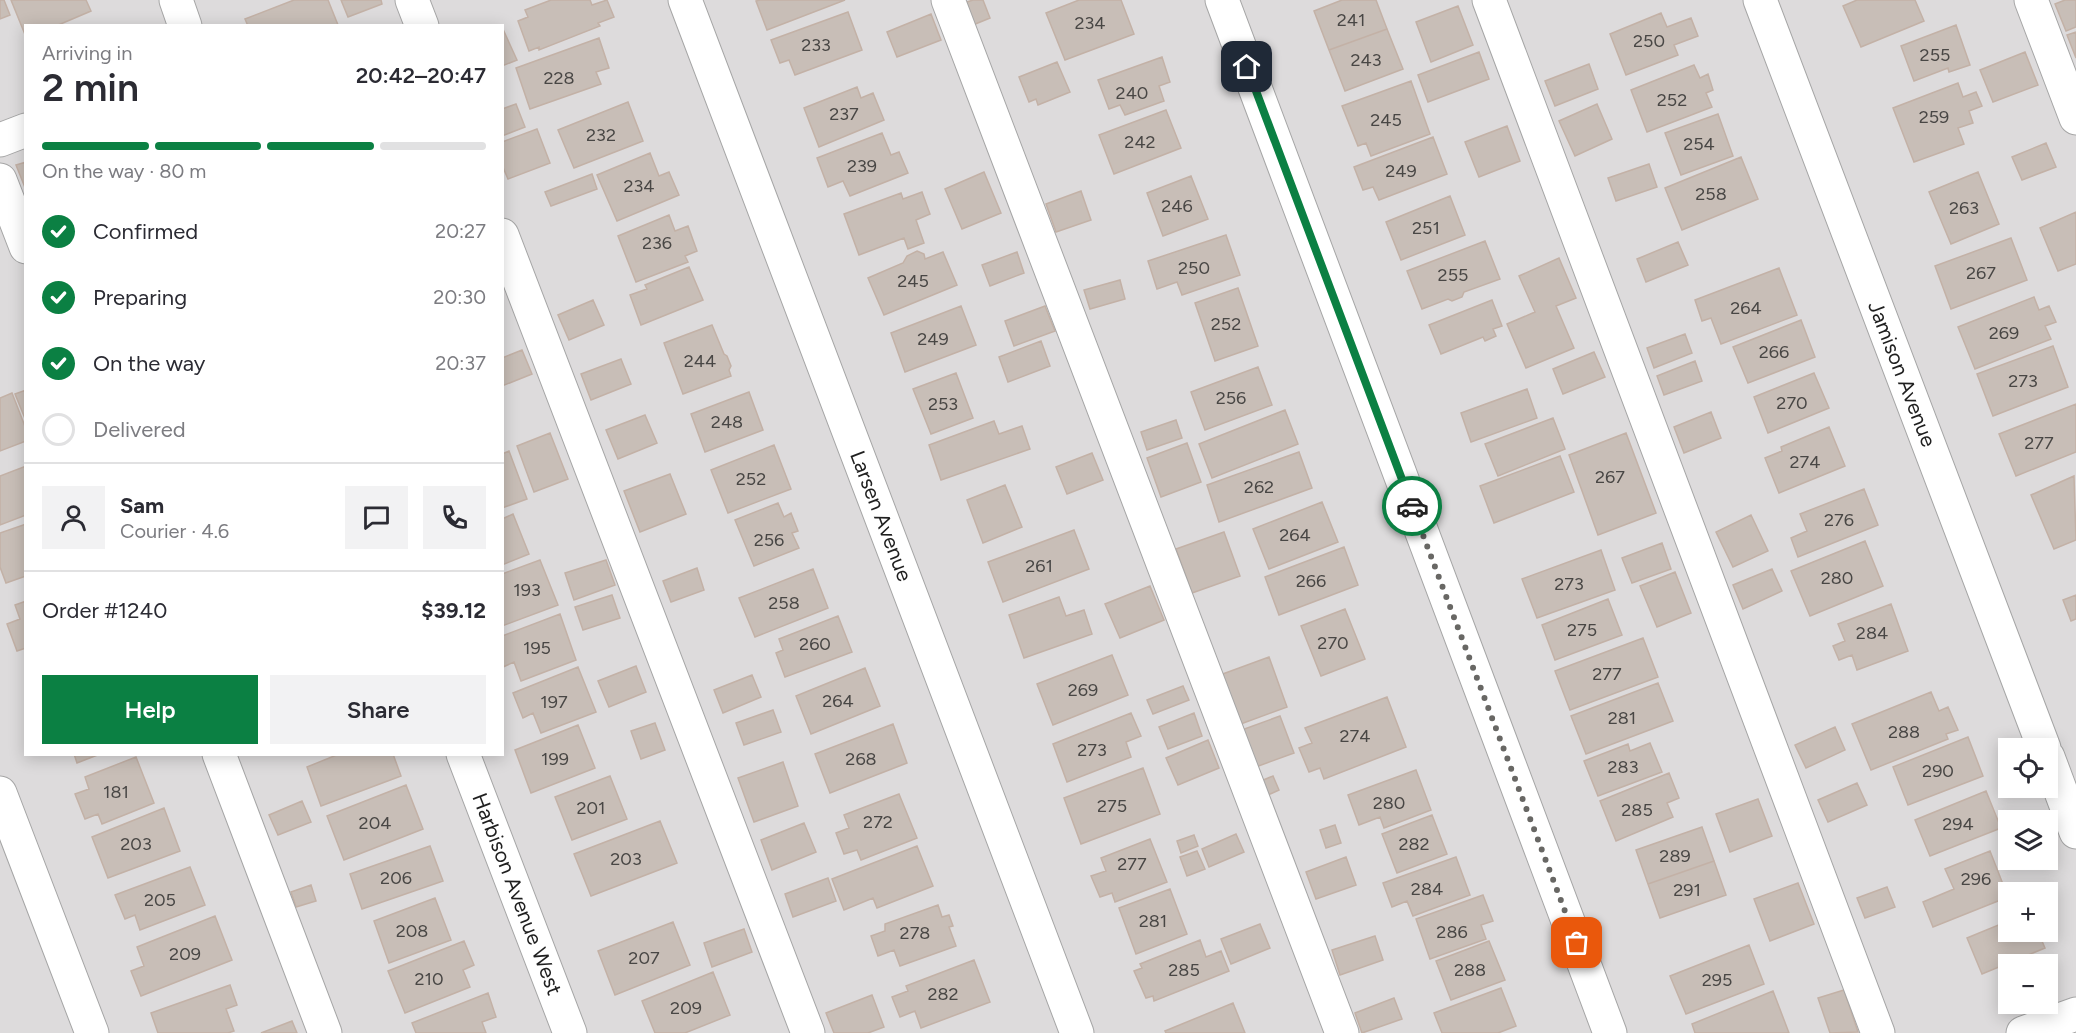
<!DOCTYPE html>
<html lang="en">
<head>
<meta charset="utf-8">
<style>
	:root { --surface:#fff; --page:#f2f2f3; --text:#2b2b33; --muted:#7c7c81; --line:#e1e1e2; --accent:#0b8043 }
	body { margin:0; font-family:Figtree,sans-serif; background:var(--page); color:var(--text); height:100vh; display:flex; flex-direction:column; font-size:22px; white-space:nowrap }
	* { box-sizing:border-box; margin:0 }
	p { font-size:20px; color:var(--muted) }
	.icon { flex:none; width:33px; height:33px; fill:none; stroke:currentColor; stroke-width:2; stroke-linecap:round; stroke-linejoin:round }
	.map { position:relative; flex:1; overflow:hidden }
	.panel { position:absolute; left:24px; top:24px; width:480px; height:732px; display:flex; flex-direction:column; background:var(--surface); border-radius:0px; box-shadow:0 3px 15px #0003 }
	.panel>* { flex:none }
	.controls { position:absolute; left:1998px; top:738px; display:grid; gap:12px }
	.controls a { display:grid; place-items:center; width:60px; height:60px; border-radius:0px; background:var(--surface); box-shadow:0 3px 15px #0003; font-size:30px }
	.pin { position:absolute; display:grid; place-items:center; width:51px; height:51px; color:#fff; margin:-26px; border-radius:12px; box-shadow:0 3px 9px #0006 }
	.courier { position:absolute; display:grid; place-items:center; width:60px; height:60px; margin:-30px; border:4px solid #0b8043; border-radius:50%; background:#fff; color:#222; box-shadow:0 2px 8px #0007 }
	.overview em { font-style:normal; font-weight:600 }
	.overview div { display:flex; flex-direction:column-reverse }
	.overview { display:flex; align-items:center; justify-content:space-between; height:102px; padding:0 18px }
	h1 { font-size:39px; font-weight:600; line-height:45px }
	.bar { display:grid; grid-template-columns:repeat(4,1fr); gap:9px 6px; align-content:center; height:72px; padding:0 18px }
	.bar i { height:8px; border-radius:4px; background:var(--line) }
	.bar .active { background:var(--accent) }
	.bar p { grid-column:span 4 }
	.line { display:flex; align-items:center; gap:15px; padding:0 18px; border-top:2px solid var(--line) }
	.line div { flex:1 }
	.round { display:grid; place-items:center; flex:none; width:63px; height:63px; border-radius:0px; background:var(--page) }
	ol { padding:0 18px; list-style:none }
	li { display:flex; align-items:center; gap:18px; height:66px }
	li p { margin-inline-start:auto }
	li .icon { padding:6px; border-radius:50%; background:var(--accent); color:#fff; stroke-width:4 }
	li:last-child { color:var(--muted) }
	li i { width:33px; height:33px; border:3px solid var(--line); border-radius:50% }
	.primary-button { display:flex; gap:12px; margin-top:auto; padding:12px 18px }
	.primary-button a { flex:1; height:69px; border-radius:0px; background:var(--accent); color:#fff; font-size:24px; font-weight:600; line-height:69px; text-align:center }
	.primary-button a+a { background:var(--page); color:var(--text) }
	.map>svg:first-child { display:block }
	.residential { fill:#dddbdc; fill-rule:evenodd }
	.building { fill:#c8beb7; stroke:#c3b1a6; stroke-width:1.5 }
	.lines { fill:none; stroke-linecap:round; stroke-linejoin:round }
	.minor-casing { stroke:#a6a6a6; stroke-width:35 }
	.minor { stroke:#fff; stroke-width:33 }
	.done { stroke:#686764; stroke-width:6; stroke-dasharray:0 10.8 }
	.route { stroke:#0b8043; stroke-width:8 }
	.labels { text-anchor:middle; stroke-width:4.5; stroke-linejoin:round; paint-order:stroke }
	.number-label { font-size:18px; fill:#494745 }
	.street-label { font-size:21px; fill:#1f1f1f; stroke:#fff }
</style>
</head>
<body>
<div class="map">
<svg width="2076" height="1033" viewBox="0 0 2076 1033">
	<rect width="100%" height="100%" fill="#f0ece4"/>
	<!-- residential -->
	<path class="residential" d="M0,0H2076V1033H0ZM26,26H502V754H26ZM2008,748H2048V788H2008ZM2008,820H2048V860H2008ZM2008,892H2048V932H2008ZM2008,964H2048V1004H2008Z"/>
	<!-- building -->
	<path class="building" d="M0,0H4L10,15L0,19Z
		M11,0H86L91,11L56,26H26V37Z
		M294,0H328L338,25L248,26L245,19Z
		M341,0H381L382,4L348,17Z
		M551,0H590L592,5L607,0L614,17L598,23L600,26L539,50V47L529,51L518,21L528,17L525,10Z
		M760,0H845L767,30L756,1Z
		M973,0H983L990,18L973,25L964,3Z
		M1079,0H1121L1134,34L1065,60L1046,13Z
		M1342,0H1376L1387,29L1329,50L1314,11Z
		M1857,0H1915L1924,21L1861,47L1843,6Z
		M2065,0H2076V27L2066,31L2055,4Z
		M1458,6L1473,45L1431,62L1416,22Z
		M848,12L862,50L795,75L789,60L780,63L771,40Z
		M1661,13L1667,27L1691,18L1698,36L1674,45L1678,55L1626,75L1610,34Z
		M931,14L941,40L897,57L887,32Z
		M1956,25L1970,65L1949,72L1948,68L1914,81L1901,46Z
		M502,27L517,60L502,66Z
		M1387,29L1403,69L1345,91L1329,50Z
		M2076,32V58L2067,35Z
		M599,38L609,68L596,72L601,84L530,109L516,68Z
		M1479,52L1489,79L1428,102L1418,75Z
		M2025,52L2038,85L1993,102L1980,70Z
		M1162,57L1170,82L1159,86L1164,101L1125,115L1120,105L1109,109L1098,80Z
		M1057,62L1070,92L1038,105L1036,99L1029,102L1019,77Z
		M1589,64L1598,89L1555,106L1545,81Z
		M1694,65L1700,78L1708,74L1713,90L1706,93L1712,107L1647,132L1631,90Z
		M1411,81L1430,134L1371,156L1366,143L1358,146L1342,106Z
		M1958,83L1963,97L1976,92L1982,106L1969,111L1973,123L1958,128L1964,144L1914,162L1893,108Z
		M857,87L861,98L873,93L884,120L819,147L804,108Z
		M628,102L643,141L574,168L558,130Z
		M516,104L525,127L502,136V109Z
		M1597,104L1612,139L1575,156L1559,121Z
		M1166,110L1181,148L1114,174L1099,135Z
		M1718,114L1733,156L1681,175L1665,133Z
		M1507,126L1520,161L1479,177L1465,142Z
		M537,129L550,163L508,179L502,165V142Z
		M882,133L891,155L899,152L908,173L850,196L843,181L828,187L817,158Z
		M1433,137L1447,174L1379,200L1373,187L1363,190L1354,167Z
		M2046,143L2056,167L2022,180L2012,157Z
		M650,153L659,176L669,172L679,195L617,221L597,175Z
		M1741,157L1758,199L1682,230L1665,188Z
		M26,162V190L16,165Z
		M1649,164L1657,187L1616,201L1608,178Z
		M984,172L1001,213L962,229L945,189Z
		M1978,172L1999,224L1951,244L1929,192Z
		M592,174L597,189L551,206L545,192Z
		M1191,176L1208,219L1163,236L1147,193Z
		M1081,191L1091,220L1056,232L1046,204Z
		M922,192L930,214L916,220L924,243L908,249L904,238L859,255L844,214L901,193L903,199Z
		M1450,196L1465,235L1401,260L1386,222Z
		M2076,212V264L2058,271L2040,228Z
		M669,215L675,231L688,226L697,251L685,256L688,262L636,282L618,236Z
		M1226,235L1240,275L1182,295L1177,282L1157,289L1148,261Z
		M2011,238L2027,280L1951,309L1935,266Z
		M1485,241L1500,279L1464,292L1462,297L1452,301L1448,299L1422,309L1407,271Z
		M1678,242L1688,265L1646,282L1637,259Z
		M917,251L924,254L925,259L943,252L957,285L884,315L868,278L903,263L907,256Z
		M1017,252L1024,273L990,286L982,265Z
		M1559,258L1576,298L1556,306L1574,348L1526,368L1507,324L1535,312L1519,276Z
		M689,267L703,300L641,325L630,295L647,289L645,285Z
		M1779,268L1797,315L1721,344L1711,318L1702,321L1695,300Z
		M1120,280L1125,299L1090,309L1084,290Z
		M1238,288L1258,346L1215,361L1195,303Z
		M2034,297L2039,310L2049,306L2056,322L2045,326L2051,339L1975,369L1958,327Z
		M593,300L604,325L569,340L558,315Z
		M1492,300L1502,326L1493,329L1496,336L1485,341L1483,337L1441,354L1429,325Z
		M961,306L976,345L905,372L891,333Z
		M1045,306L1055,331L1014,346L1005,321Z
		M1801,320L1815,357L1748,383L1733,347Z
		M712,325L724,354L727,356L731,366L729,370L731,376L683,394L664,343Z
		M1685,334L1692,353L1654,368L1647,348Z
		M1041,341L1050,366L1008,382L999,357Z
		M2053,346L2068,387L1993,416L1977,374Z
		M522,350L532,374L502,386V358Z
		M1594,352L1605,377L1563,394L1553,369Z
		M621,359L631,384L591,400L581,374Z
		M1695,361L1702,381L1664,395L1657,376Z
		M1258,367L1272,405L1205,430L1191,392Z
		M956,373L973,418L931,434L913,389Z
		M1814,373L1829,408L1768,433L1754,397Z
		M1527,389L1537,418L1471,442L1461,413Z
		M26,390V421L15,394Z
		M749,392L763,430L705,452L691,414Z
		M12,393L26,429V441L0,451V398Z
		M2076,404V452L2016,476L1999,434Z
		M1285,410L1298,444L1212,478L1199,444Z
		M1711,412L1721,438L1684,453L1674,427Z
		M645,415L657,443L618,459L606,430Z
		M1553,418L1565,449L1498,476L1485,444Z
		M1176,420L1182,438L1147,450L1141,432Z
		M994,421L999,434L1022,426L1030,449L941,480L929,445Z
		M1829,427L1845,466L1779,493L1765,458L1782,451L1781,447Z
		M550,433L568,479L534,492L517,446Z
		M1626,433L1656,513L1598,535L1569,455Z
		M1187,443L1201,482L1161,497L1147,458Z
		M774,445L791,489L728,513L711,470Z
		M509,451L527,499L502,508V454Z
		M1299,452L1312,488L1219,522L1207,485Z
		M1092,453L1103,480L1067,494L1056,467Z
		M1560,456L1574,492L1494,523L1480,486Z
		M26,466V515L0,525V476Z
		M670,474L686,514L640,532L624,491Z
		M2074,476L2076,540L2054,549L2031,495Z
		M1005,485L1022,527L983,543L967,500Z
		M1864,489L1878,525L1798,557L1791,538L1807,531L1800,514Z
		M1322,502L1338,542L1269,569L1253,529Z
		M778,503L784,517L791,513L798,531L792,533L799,548L754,566L735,520Z
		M513,514L529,554L502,565V519Z
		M1751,515L1768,551L1733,567L1716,532Z
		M26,524V576L6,583L0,567V533Z
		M1074,530L1089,569L1003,602L988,562Z
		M1224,532L1240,576L1192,593L1176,549Z
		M1865,541L1883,586L1810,616L1791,571Z
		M1662,543L1671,569L1632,583L1622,558Z
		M1344,547L1358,585L1279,615L1265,577Z
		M1601,550L1615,590L1537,618L1522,579Z
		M540,560L558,605L502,626V574Z
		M606,560L615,585L574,600L565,573Z
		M697,568L704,590L671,602L663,581Z
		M813,569L828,608L755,637L739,598Z
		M1772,569L1782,591L1743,609L1733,585Z
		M1675,572L1691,613L1657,627L1640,586Z
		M1150,586L1164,620L1120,638L1105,604Z
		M612,595L620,618L583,630L575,607Z
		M2076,595V619L2071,621L2063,600Z
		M1059,597L1066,616L1084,610L1092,634L1024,658L1009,615Z
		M1608,599L1622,635L1555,660L1542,625Z
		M26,601V648L17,651L7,624L20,619L15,605Z
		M1891,604L1908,651L1857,670L1852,655L1839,660L1833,646L1845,641L1838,624Z
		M1345,609L1365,659L1321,676L1301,626Z
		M560,614L576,660L521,681L514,662L503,667L502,636Z
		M838,616L852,652L785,677L776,653L783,650L779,639Z
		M1643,638L1658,677L1570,710L1555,671Z
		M1112,655L1128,695L1053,725L1037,684Z
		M1269,657L1287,707L1238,725L1220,675Z
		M636,666L646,692L609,707L598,681Z
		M578,667L596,712L541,733L533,713L523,718L513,693Z
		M865,668L880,706L811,734L796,696Z
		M752,675L761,697L723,713L714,690Z
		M1658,683L1673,721L1586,754L1571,716Z
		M1183,686L1189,700L1153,714L1147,700Z
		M1931,692L1939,711L1948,707L1958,730L1946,734L1948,739L1871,770L1852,724Z
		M1387,697L1406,747L1324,779L1320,768L1309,772L1299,748L1312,743L1305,728Z
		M773,710L781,732L744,745L736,723Z
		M1131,713L1141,736L1126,742L1131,757L1067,782L1053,744Z
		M1194,713L1202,736L1168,749L1159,727Z
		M1280,716L1294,753L1253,768L1239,731Z
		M655,723L665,750L641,759L631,731Z
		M893,724L907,763L830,793L815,754Z
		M578,725L595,768L531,793L515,750Z
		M1835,727L1845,750L1806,768L1795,745Z
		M1968,737L1983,776L1908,805L1893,767Z
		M1208,740L1219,768L1178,785L1166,758Z
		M1650,743L1662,772L1598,796L1584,761L1628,744L1630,751Z
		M74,754H100L77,763Z
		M339,754H393L401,776L321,806L307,767Z
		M136,757L154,803L102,824L98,814L85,819L75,794L89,789L85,777Z
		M783,762L798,806L754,822L738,778Z
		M1143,768L1160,814L1081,844L1064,798Z
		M1416,770L1431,810L1384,828L1380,817L1359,825L1348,795Z
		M1669,773L1679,798L1667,803L1673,817L1616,841L1600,801Z
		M610,776L627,819L572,840L555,797Z
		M1273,776L1279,790L1268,795L1261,781Z
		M1857,783L1867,805L1828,822L1818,800Z
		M406,785L423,829L344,860L327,816Z
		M1986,791L2001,828L1930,856L1915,820Z
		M899,794L917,838L861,860L857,850L844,854L836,833L849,828L844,815Z
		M1758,799L1772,836L1730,852L1716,814Z
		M302,801L311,822L278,835L269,815Z
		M164,808L180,851L108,878L92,837Z
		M1432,815L1447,854L1397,873L1382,834Z
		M660,821L677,863L591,896L574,854Z
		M804,823L816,852L772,870L761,840Z
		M1335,825L1341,843L1326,848L1320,830Z
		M1702,827L1714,861L1648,884L1636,850Z
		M1236,834L1244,852L1209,867L1202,849Z
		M1194,835L1198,846L1181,853L1177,841Z
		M1150,839L1167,882L1115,902L1112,893L1100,897L1091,876L1106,871L1101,858Z
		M430,846L443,881L362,909L350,874Z
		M917,846L933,886L877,908L873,898L844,910L832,879Z
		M1197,851L1205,869L1187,876L1180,857Z
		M1990,851L2008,897L1933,927L1923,902L1954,889L1945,869Z
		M1346,857L1356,885L1316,899L1306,872Z
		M1456,857L1470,895L1413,916L1407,901L1392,907L1383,883Z
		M1714,861L1726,895L1660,918L1648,884Z
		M190,867L205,905L140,930L135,915L125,919L115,895Z
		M828,878L836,901L793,917L785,894Z
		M1798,883L1814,924L1770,941L1754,899Z
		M311,885L316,901L296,907L291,892Z
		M1887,887L1895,907L1865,918L1857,898Z
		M1170,889L1187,934L1136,954L1119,908Z
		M1483,895L1493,921L1481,925L1486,939L1430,959L1416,919Z
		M435,898L451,940L389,963L374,921Z
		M938,905L942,917L949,915L953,926L949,927L956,946L900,966L894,950L878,956L871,936L885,931V924Z
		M215,916L232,960L141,996L131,971L144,966L137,947Z
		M2008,921V932H2038L2045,948L1982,974L1967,938Z
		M673,922L690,965L615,995L598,951Z
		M1260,924L1270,948L1231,964L1221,939Z
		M744,929L752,952L712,967L704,943Z
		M1375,936L1383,960L1340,975L1332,950Z
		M1200,940L1206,957L1221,951L1229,971L1154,1001L1153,996L1146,998L1134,971L1142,968L1140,964Z
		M464,941L474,965L463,970L470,987L405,1013L388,971Z
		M1489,941L1505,980L1451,1000L1436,961Z
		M1749,945L1764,984L1686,1014L1670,976Z
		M974,960L990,1002L921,1028L915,1011L900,1017L892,997L908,991L906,986Z
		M713,972L730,1015L685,1033H655L642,1001Z
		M230,985L237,1005L226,1009L234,1031L228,1033H158L151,1013Z
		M1501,988L1516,1026L1498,1033H1442L1434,1013Z
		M1844,990L1858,1032L1830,1033L1818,998Z
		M1773,991L1789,1033H1695L1692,1024Z
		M488,993L496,1017L482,1022L486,1033H416L412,1023Z
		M872,995L884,1027L868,1033H834L826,1013Z
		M1394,998L1402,1019L1362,1033L1355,1013Z
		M1233,1003L1245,1033H1166L1165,1031Z
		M292,1021L297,1033H261Z"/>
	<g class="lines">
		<!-- minor casing -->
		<g class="minor-casing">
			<path id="minor" d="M176,0L185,26
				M412,0L422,26
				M685,0L1077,1033
				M948,0L1342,1033
				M1222,0L1610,1033
				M1489,0L1878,1033
				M1760,0L2044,748
				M2031,0L2076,118
				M0,140L26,130
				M0,180L26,247
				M502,235L808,1033
				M219,754L325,1033
				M463,754L570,1033
				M2048,757L2076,832
				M0,793L92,1033
				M2023,1033L2076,1014"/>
		</g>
		<!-- minor -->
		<use href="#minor" class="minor"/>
	</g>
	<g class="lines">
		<!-- done -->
		<path class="done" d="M1412,506L1577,943"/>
		<!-- route -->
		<path class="route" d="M1247,67L1412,506"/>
	</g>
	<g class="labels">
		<!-- number labels -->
		<g class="number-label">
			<text x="1351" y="26">241</text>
			<text x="1090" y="29">234</text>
			<text x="1649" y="47">250</text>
			<text x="816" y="51">233</text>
			<text x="1935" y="61">255</text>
			<text x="1366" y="66">243</text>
			<text x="559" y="84">228</text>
			<text x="1132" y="99">240</text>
			<text x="1672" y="106">252</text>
			<text x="844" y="120">237</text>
			<text x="1934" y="123">259</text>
			<text x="1386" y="126">245</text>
			<text x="601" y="141">232</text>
			<text x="1140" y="148">242</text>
			<text x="1699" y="150">254</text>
			<text x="862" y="172">239</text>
			<text x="1401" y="177">249</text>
			<text x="639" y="192">234</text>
			<text x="1711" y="200">258</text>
			<text x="1177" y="212">246</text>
			<text x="1964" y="214">263</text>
			<text x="1426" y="234">251</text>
			<text x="657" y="249">236</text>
			<text x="1194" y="274">250</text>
			<text x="1981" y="279">267</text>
			<text x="1453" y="281">255</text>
			<text x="913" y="287">245</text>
			<text x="1746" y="314">264</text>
			<text x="1226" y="330">252</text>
			<text x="2004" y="339">269</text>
			<text x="933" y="345">249</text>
			<text x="1774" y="358">266</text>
			<text x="700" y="367">244</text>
			<text x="2023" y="387">273</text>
			<text x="1231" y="404">256</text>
			<text x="1792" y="409">270</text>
			<text x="943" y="410">253</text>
			<text x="727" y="428">248</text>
			<text x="2039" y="449">277</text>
			<text x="1805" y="468">274</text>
			<text x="1610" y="483">267</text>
			<text x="751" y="485">252</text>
			<text x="1259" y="493">262</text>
			<text x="1839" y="526">276</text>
			<text x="1295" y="541">264</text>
			<text x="769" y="546">256</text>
			<text x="1039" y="572">261</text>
			<text x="1837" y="584">280</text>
			<text x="1311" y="587">266</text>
			<text x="1569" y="590">273</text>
			<text x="527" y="596">193</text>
			<text x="784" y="609">258</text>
			<text x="1582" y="636">275</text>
			<text x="1872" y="639">284</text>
			<text x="1333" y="649">270</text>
			<text x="815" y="650">260</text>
			<text x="537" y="654">195</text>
			<text x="1607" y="680">277</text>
			<text x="1083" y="696">269</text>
			<text x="838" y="707">264</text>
			<text x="554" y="708">197</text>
			<text x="1622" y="724">281</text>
			<text x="1904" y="738">288</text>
			<text x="1355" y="742">274</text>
			<text x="1092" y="756">273</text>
			<text x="555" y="765">199</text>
			<text x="861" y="765">268</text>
			<text x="1623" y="773">283</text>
			<text x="1938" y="777">290</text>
			<text x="116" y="798">181</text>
			<text x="1389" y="809">280</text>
			<text x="1112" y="812">275</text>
			<text x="591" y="814">201</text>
			<text x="1637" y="816">285</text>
			<text x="878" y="828">272</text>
			<text x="375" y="829">204</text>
			<text x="1958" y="830">294</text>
			<text x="136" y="850">203</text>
			<text x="1414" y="850">282</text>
			<text x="1675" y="862">289</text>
			<text x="626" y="865">203</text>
			<text x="1132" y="870">277</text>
			<text x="396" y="884">206</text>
			<text x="1976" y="885">296</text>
			<text x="1427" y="895">284</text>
			<text x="1687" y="896">291</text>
			<text x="160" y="906">205</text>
			<text x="1153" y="927">281</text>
			<text x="412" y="937">208</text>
			<text x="1452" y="938">286</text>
			<text x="915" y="939">278</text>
			<text x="185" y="960">209</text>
			<text x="644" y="964">207</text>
			<text x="1184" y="976">285</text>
			<text x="1470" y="976">288</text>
			<text x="429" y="985">210</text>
			<text x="1717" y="986">295</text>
			<text x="943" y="1000">282</text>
			<text x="686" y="1014">209</text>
		</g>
		<!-- street labels -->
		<g class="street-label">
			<text transform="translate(1902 374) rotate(69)" y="7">Jamison Avenue</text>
			<text transform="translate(881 516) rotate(69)" y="7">Larsen Avenue</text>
			<text transform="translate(517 894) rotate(69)" y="7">Harbison Avenue West</text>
		</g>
	</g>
</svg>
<div class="controls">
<a><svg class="icon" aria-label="locate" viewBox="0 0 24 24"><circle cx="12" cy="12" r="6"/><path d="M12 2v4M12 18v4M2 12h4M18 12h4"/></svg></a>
<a><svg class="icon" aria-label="layers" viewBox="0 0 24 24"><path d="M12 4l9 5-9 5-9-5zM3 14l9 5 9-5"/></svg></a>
<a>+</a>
<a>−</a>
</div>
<div class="pin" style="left:1577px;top:943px;background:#ea580c"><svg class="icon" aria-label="bag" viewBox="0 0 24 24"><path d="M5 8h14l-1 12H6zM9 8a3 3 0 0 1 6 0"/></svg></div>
<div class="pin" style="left:1247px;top:67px;background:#1f2937"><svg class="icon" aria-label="home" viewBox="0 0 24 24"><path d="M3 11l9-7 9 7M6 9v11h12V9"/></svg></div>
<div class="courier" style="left:1412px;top:506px"><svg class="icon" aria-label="car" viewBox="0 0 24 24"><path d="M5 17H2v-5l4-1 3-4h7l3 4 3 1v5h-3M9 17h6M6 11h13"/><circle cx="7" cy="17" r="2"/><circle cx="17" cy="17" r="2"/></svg></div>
<section class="panel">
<div class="overview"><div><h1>2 min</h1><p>Arriving in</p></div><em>20:42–20:47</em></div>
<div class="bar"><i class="active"></i><i class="active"></i><i class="active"></i><i></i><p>On the way · 80 m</p></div>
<ol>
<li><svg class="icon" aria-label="check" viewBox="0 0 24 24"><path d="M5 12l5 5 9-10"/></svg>Confirmed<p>20:27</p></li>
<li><svg class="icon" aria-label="check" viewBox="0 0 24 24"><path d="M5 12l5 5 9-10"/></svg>Preparing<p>20:30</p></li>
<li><svg class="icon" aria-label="check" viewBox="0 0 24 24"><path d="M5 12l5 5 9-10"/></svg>On the way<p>20:37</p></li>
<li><i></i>Delivered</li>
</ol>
<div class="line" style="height:108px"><a class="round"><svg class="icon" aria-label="person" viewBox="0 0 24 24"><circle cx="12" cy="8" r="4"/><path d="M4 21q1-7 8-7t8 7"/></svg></a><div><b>Sam</b><p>Courier · 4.6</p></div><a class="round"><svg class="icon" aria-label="chat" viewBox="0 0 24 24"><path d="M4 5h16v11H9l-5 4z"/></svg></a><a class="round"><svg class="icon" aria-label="phone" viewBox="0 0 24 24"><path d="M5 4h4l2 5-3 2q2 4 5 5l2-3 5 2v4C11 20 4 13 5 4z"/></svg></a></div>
<div class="line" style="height:78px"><div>Order #1240</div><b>$39.12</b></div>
<div class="primary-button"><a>Help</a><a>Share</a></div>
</section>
</div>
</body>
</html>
